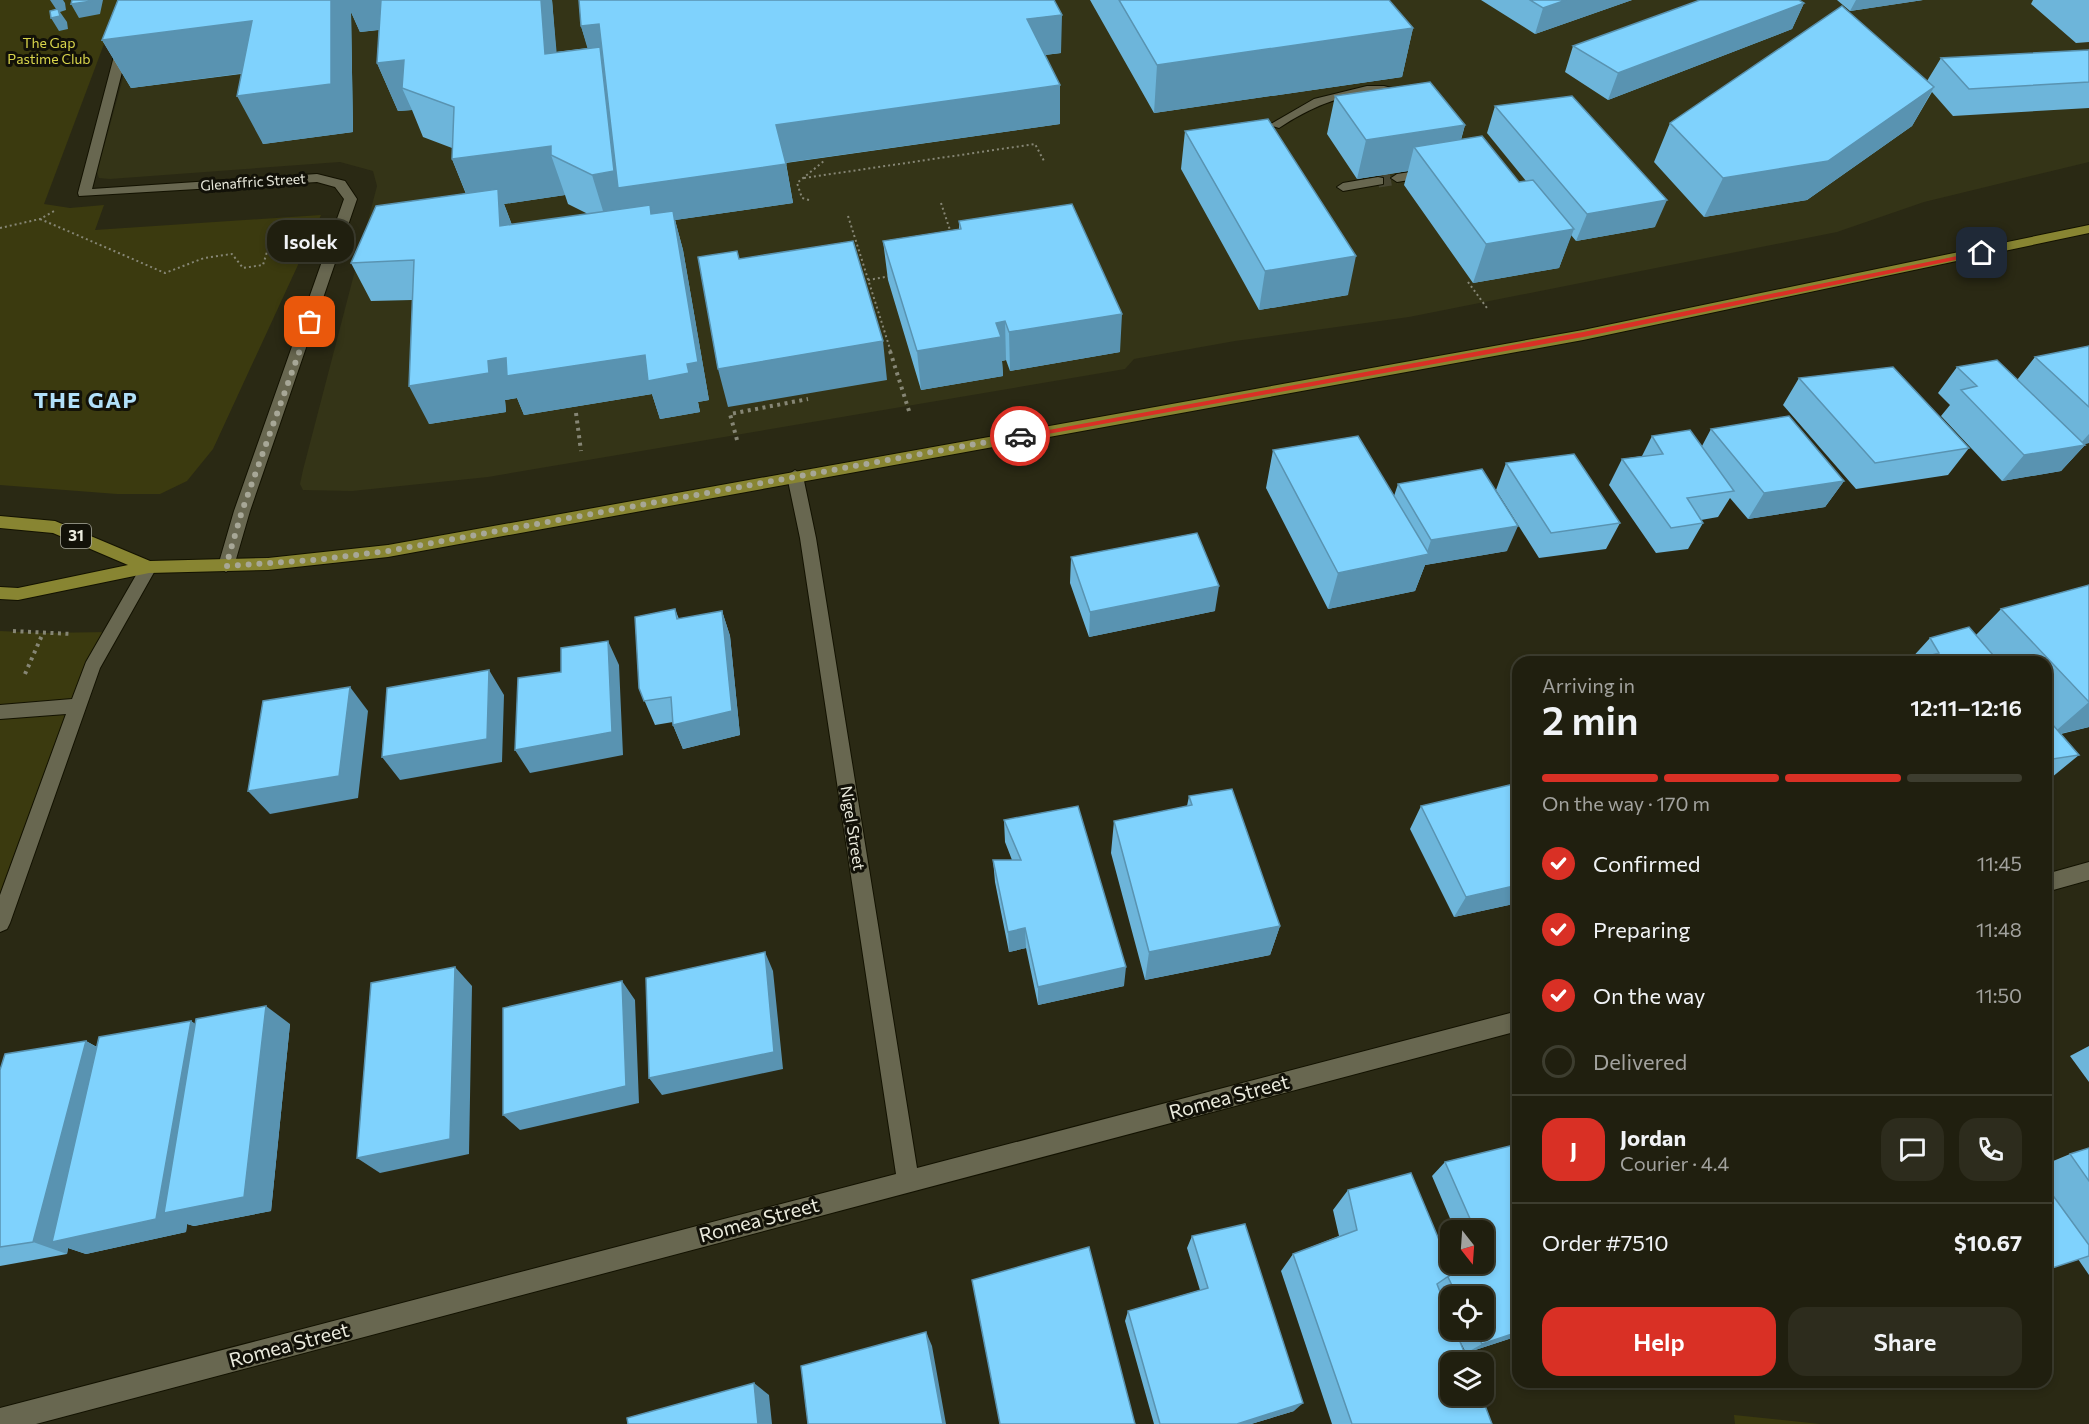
<!DOCTYPE html>
<html lang="en">
<head>
<meta charset="utf-8">
<style>
	:root { --surface:#201f0f; --page:#2d2c1d; --text:#f1f3f6; --muted:#a2a29e; --line:#3d3d2f; --accent:#d93025 }
	body { margin:0; font-family:Commissioner,sans-serif; background:var(--page); color:var(--text); height:100vh; display:flex; flex-direction:column; font-size:22px; white-space:nowrap }
	* { box-sizing:border-box; margin:0 }
	p { font-size:20px; color:var(--muted) }
	.icon { flex:none; width:33px; height:33px; fill:none; stroke:currentColor; stroke-width:2; stroke-linecap:round; stroke-linejoin:round }
	.map { position:relative; flex:1; overflow:hidden }
	.side { position:absolute; left:1512px; top:656px; width:540px; height:732px; display:flex; flex-direction:column; background:var(--surface); border-radius:18px; box-shadow:0 3px 9px #0003,0 0 0 2px var(--line) }
	.side>* { flex:none }
	.needle { width:39px; rotate:163deg }
	.tools { position:absolute; left:1440px; top:1220px; display:grid; gap:12px }
	.tools a { display:grid; place-items:center; width:54px; height:54px; border-radius:12px; background:var(--surface); box-shadow:0 3px 9px #0003,0 0 0 2px var(--line); font-size:30px }
	.pin { position:absolute; display:grid; place-items:center; width:51px; height:51px; color:#fff; margin:-26px; border-radius:12px; box-shadow:0 3px 9px #0006 }
	.courier { position:absolute; display:grid; place-items:center; width:60px; height:60px; margin:-30px; border:4px solid #d93025; border-radius:50%; background:#fff; color:#222; box-shadow:0 2px 8px #0007 }
	.bubble { position:absolute; height:42px; border-radius:18px; background:var(--surface); box-shadow:0 3px 9px #0003,0 0 0 2px var(--line); font-size:20px; font-weight:600; line-height:42px; text-align:center }
	.headline em { font-style:normal; font-weight:600 }
	.headline div { display:flex; flex-direction:column-reverse }
	.headline { display:flex; align-items:center; justify-content:space-between; height:102px; padding:0 30px }
	h1 { font-size:39px; font-weight:600; line-height:45px }
	.bar { display:grid; grid-template-columns:repeat(4,1fr); gap:9px 6px; align-content:center; height:72px; padding:0 30px }
	.bar i { height:8px; border-radius:4px; background:var(--line) }
	.bar .selected { background:var(--accent) }
	.bar p { grid-column:span 4 }
	.line { display:flex; align-items:center; gap:15px; padding:0 30px; border-top:2px solid var(--line) }
	.line div { flex:1 }
	.round { display:grid; place-items:center; flex:none; width:63px; height:63px; border-radius:18px; background:var(--page) }
	ol { padding:0 30px; list-style:none }
	li { display:flex; align-items:center; gap:18px; height:66px }
	li p { margin-inline-start:auto }
	li .icon { padding:6px; border-radius:50%; background:var(--accent); color:#fff; stroke-width:4 }
	li:last-child { color:var(--muted) }
	li i { width:33px; height:33px; border:3px solid var(--line); border-radius:50% }
	.cta { display:flex; gap:12px; margin-top:auto; padding:12px 30px }
	.cta a { flex:1; height:69px; border-radius:18px; background:var(--accent); color:#fff; font-size:24px; font-weight:600; line-height:69px; text-align:center }
	.cta a+a { background:var(--page); color:var(--text) }
	.map>svg:first-child { display:block }
	.built { fill:#343417 }
	.green { fill:#3b3a0f }
	.lines { fill:none; stroke-linecap:round; stroke-linejoin:round }
	.minor-tunnel { stroke:#474632; stroke-width:13; stroke-dasharray:13 6; stroke-linecap:butt }
	.minor-casing { stroke:#131201; stroke-width:2 }
	.major-casing { stroke:#131201; stroke-width:2 }
	.path-far1 { stroke:#868675; stroke-width:2; stroke-dasharray:2 3; stroke-linecap:butt }
	.path { stroke:#868675; stroke-width:4; stroke-dasharray:3 4.5; stroke-linecap:butt }
	.minor { fill:#686750; fill-rule:evenodd }
	.major { fill:#888532; fill-rule:evenodd }
	.wall { fill:#6db5da; fill-rule:evenodd }
	.shaded-wall { fill:#5993b1 }
	.building { fill:#7fd2fd; stroke:#5993b1; stroke-width:1.5 }
	.route { fill:#d93025 }
	.done { stroke:#a7a797; stroke-width:6; stroke-dasharray:0 10.8 }
	.labels { text-anchor:middle; stroke-width:6; stroke-linejoin:round; paint-order:stroke }
	.far-park-label { font-size:14px; fill:#d9d54b; stroke:#121108 }
	.far-street-label { font-size:14px; fill:#ebebde; stroke:#121108 }
	.shield { fill:#121108; stroke:#aaaa9e; stroke-width:1.5 }
	.shield-label { font-size:15px; font-weight:bold; fill:#ebebde }
	.street-label { font-size:16px; fill:#ebebde; stroke:#121108 }
	.near-street-label { font-size:20px; fill:#ebebde; stroke:#121108 }
	.district-label { font-size:22px; font-weight:bold; letter-spacing:1.5px; fill:#b1e0f9; stroke:#121108 }
</style>
</head>
<body>
<div class="map">
<svg width="2089" height="1424" viewBox="0 0 2089 1424">
	<rect width="100%" height="100%" fill="#2a2914"/>
	<!-- built -->
	<path class="built" d="M383,0H2089V162L1924,202L1837,232L1409,317L1235,341L1134,359L1125,369L488,477L352,491L303,490L300,484L303,470L377,186L373,171L340,162L110,179L99,178L97,172L136,31Z"/>
	<!-- green -->
	<path class="green" d="M0,0H383L110,28L44,204L70,208L104,205L95,230L321,215L213,449L187,481L160,494H117L0,485Z
		M0,631L43,633L110,632L0,926Z
		M1734,1415L1820,1424H1735Z"/>
	<g class="lines">
		<!-- minor-tunnel -->
		<path class="minor-tunnel" d="M1378,181L1397,178"/>
		<!-- minor casing -->
		<g class="minor-casing">
			<path id="minor" d="M124,38L130,41L92,189L317,174L345,181L357,199L250,511L234,566L226,572L218,566L234,511L344,199L335,187L317,182L79,196L78,193L118,41Z
				M1367,86H1384L1406,92L1400,96C1355,88 1317,103 1279,128L1269,125L1314,99Z
				M1430,169L1434,170V176L1397,182L1391,178L1397,174Z
				M1378,177L1383,178V184L1343,191L1337,187L1343,183Z
				M795,470L803,476L816,538L917,1168L1518,1011V1031L36,1424H0V1408L896,1174L800,538L787,476Z
				M149,561L157,567L100,668L10,923L7,929L0,932V895L66,714L0,719V705L72,699L86,662L143,563Z
				M2089,862V880L2046,892V874Z"/>
		</g>
		<!-- major casing -->
		<g class="major-casing">
			<path id="major" d="M2089,225V233L1583,340L388,557L268,570L149,573L18,600L0,599V587L18,588L128,565L53,533L0,528V516L55,521L150,561L268,558L388,545L1583,330Z"/>
		</g>
		<!-- path-far1 -->
		<path class="path-far1" d="M804,178L1035,144L1044,161
			M809,200L802,198L797,183L824,161
			M941,203L951,233
			M848,216L891,352
			M40,219L165,273L204,258L232,254L243,268L263,265L270,242L301,240
			M0,228L40,219L56,210
			M868,280L891,276
			M1468,282L1487,308"/>
		<!-- path -->
		<path class="path" d="M890,351L909,411
			M576,413L581,451
			M737,440L730,414L808,399
			M13,631L71,634
			M25,674L43,633"/>
		<!-- minor -->
		<use href="#minor" class="minor"/>
		<!-- major -->
		<use href="#major" class="major"/>
	</g>
	<!-- wall -->
	<path class="wall" d="M118,0H552L556,52L588,48L581,26L1061,53L1045,55L1060,85V124L786,163L793,203L675,220L683,250L709,400L698,402L700,412L660,419L652,394L524,415L517,398L505,400L506,412L429,424L412,300L371,301L351,263L466,194L452,159V148L423,137L412,110L398,111L377,63L379,30L360,32L351,12L353,132L263,144L241,74L131,88L102,40ZM565,195L568,204L588,214L512,225L504,204Z
		M1090,0H1389L1413,28L1402,77L1154,113Z
		M1481,0H1632L1535,34Z
		M1837,0H1923L1850,11Z
		M2033,0H2089V42L2076,43L2031,4Z
		M1804,3L1792,29L1608,100L1565,72L1573,46Z
		M2089,50V108L1953,116L1932,92L1912,126L1807,200L1704,217L1654,162L1670,123L1927,81L1941,58Z
		M1335,96L1465,125L1461,140L1519,182L1526,181L1487,133L1495,106L1655,227L1576,241L1571,235L1559,268L1473,283L1404,185L1408,171L1357,179L1327,134Z
		M1185,131L1348,295L1259,310L1181,169Z
		M959,221L1120,352L1010,371L1006,360L1002,361L1003,376L921,390L888,280L883,241L959,229Z
		M2089,346V443L2084,444L2085,445L2061,471L2002,481L1941,416L1950,405L1938,393L1957,367L2017,380L2035,357Z
		M1799,378L1969,448L1948,475L1856,489L1783,405Z
		M1711,429L1844,481L1825,507L1748,519L1730,498L1718,517L1701,520L1703,523L1688,549L1656,553L1609,485L1622,459L1642,456L1652,436L1702,446Z
		M1273,450L1394,496L1398,484L1507,551L1425,565L1415,591L1328,609L1266,488Z
		M1506,463L1620,523L1606,549L1539,558L1496,490Z
		M1071,557L1215,611L1089,637L1070,583Z
		M2089,585V727L2061,734L2079,755L2051,778L2046,779V662H1907L1909,661L1930,638L1976,635L2001,609Z
		M675,609L679,619L722,611L730,636L740,735L683,749L673,725V722L655,725L639,688Z
		M1518,783V903L1454,917L1410,829L1421,806Z
		M1189,796L1280,926L1270,955L1145,980L1111,853L1114,821L1187,806Z
		M1004,820L1124,986L1038,1005L1026,948L1009,952L995,882L993,860H1012L1005,842Z
		M191,1021L195,1024H290L271,1211L194,1226L187,1224L186,1232L86,1254L68,1248L67,1254L0,1266V1070L86,1041L97,1047Z
		M2089,1046V1082L2070,1056Z
		M1518,1144V1336L1466,1353L1457,1335L1492,1424H1332L1281,1271L1293,1254L1339,1236L1333,1210L1348,1190L1444,1253L1484,1263V1230H1455L1432,1176L1445,1162ZM1450,1296H1484V1329H1450Z
		M2089,1148V1275L2078,1259L2046,1270V1164L2070,1154Z
		M1192,1236L1294,1411L1251,1424H1154L1125,1321L1128,1311L1200,1290L1187,1248Z"/>
	<!-- shaded-wall -->
	<path class="shaded-wall" d="M50,0H63L65,3L66,10L60,12L67,22L68,29L59,31L51,18L58,12Z
		M92,0H103L100,14L79,18L71,4Z
		M331,0H391L402,27L360,32L351,12L353,132L263,144L237,96Z
		M541,0H552L561,102L545,54Z
		M1566,0H1632L1535,34L1543,8Z
		M1856,0H1923L1850,11Z
		M1804,3L1792,29L1608,100L1618,73Z
		M1062,15L1061,53L1027,57V19Z
		M252,21L276,69L131,88L102,40Z
		M599,24L786,164L793,203L675,220L683,250L709,400L698,402L700,412L660,419L652,394L524,415L517,398L505,400L506,412L429,424L409,386L488,361L607,224L592,175V64L581,26Z
		M1413,28L1402,77L1154,113L1157,65Z
		M404,60L402,88L412,110L398,111L377,63Z
		M1060,85V124L783,163L776,125Z
		M1934,87L1912,126L1807,200L1704,217L1723,178Z
		M1465,125L1454,163L1414,147L1408,171L1357,179L1366,140Z
		M551,146V155L565,195L504,204L513,228L516,265L472,208L452,159Z
		M1667,200L1655,227L1576,241L1587,214Z
		M1574,229L1559,268L1473,283L1486,244Z
		M1356,256L1348,295L1259,310L1265,271Z
		M1122,314L1120,352L1010,371L1009,332Z
		M1005,321L1006,360L1002,361L1003,376L921,390L917,351L996,323Z
		M883,341L887,380L728,407L718,369Z
		M2089,434V443L2079,445Z
		M2085,445L2061,471L2002,481L2024,455Z
		M1844,481L1825,507L1748,519L1764,493Z
		M1518,526L1507,551L1425,565L1415,591L1328,609L1338,573L1426,555L1431,540Z
		M1219,586L1215,611L1089,637L1090,612Z
		M722,611L730,636L740,735L683,749L673,725Z
		M608,641L619,665L623,755L530,773L515,750Z
		M489,670L504,695L502,762L400,780L382,757Z
		M350,687L368,711L358,798L270,814L248,791Z
		M2089,702V727L2050,736Z
		M1518,885V903L1454,917L1466,897Z
		M1280,926L1270,955L1145,980L1149,952Z
		M1025,928L1026,948L1009,952L1008,932Z
		M765,952L773,971L783,1069L662,1095L649,1078Z
		M455,967L472,986L469,1154L380,1173L357,1158Z
		M1126,967L1124,986L1038,1005V987Z
		M622,981L635,1000L639,1103L520,1130L503,1115Z
		M266,1006L290,1024L271,1211L194,1226L187,1224L186,1232L86,1254L68,1248L67,1254L33,1242L86,1041L115,1058L191,1021L217,1039Z
		M926,1332L932,1346L946,1424H943Z
		M1518,1332V1336L1466,1353L1482,1344Z
		M754,1383L769,1395L772,1424H758Z
		M1303,1403L1294,1411L1251,1424H1237Z"/>
	<!-- building -->
	<path class="building" d="M72,0H92V1L71,4Z
		M118,0H331V84L237,96L252,21L102,40Z
		M381,0H541L545,54L600,47L614,171L592,175L551,155V146L452,159L454,107L402,88L404,60L377,63Z
		M579,0H1054L1062,15L1027,19L1060,85L776,125L786,164L618,188L599,24L581,26Z
		M1119,0H1389L1413,28L1157,65Z
		M1530,0H1566L1543,8Z
		M1700,0H1799L1804,3L1618,73L1573,46Z
		M1842,6L1934,87L1828,161L1723,178L1670,123Z
		M58,9L60,16L51,18L50,11Z
		M2089,50V82L1969,89L1941,58Z
		M1430,82L1465,125L1366,140L1335,96Z
		M1572,96L1667,200L1587,214L1495,106Z
		M1268,119L1356,256L1265,271L1185,131Z
		M1482,136L1519,182L1533,180L1574,229L1486,244L1414,147Z
		M498,189L500,226L650,205L651,214L673,211L698,362L687,364L689,373L648,381L645,355L507,376L506,358L488,361L489,373L409,386L414,260L351,263L376,206Z
		M1072,204L1122,314L1009,332L1005,321L996,323L1001,337L917,351L883,241L961,229L959,221Z
		M853,241L883,341L718,369L698,257L737,251L739,259Z
		M2089,346V407L2035,357Z
		M1997,360L2085,445L2024,455L1961,390L1977,386L1957,367Z
		M1893,367L1969,448L1875,463L1799,378Z
		M1789,416L1844,481L1764,493L1711,429Z
		M1690,430L1734,491L1687,498L1703,523L1671,528L1622,459L1663,454L1652,436Z
		M1358,436L1429,554L1338,573L1273,450Z
		M1574,454L1620,523L1551,533L1506,463Z
		M1482,469L1518,526L1431,540L1398,484Z
		M1197,533L1219,586L1090,612L1071,557Z
		M2089,585V702L2001,609Z
		M675,609L677,619L722,611L732,711L673,725L671,697L644,701L639,688L635,617Z
		M1969,627L1999,662H1907L1939,653L1930,638Z
		M608,641L612,732L515,750L518,678L561,672V648Z
		M489,670L487,739L382,757L387,688Z
		M350,687L339,776L248,791L263,701Z
		M2046,717L2079,755L2046,760Z
		M1518,783V885L1466,897L1421,806Z
		M1232,789L1280,926L1149,952L1114,821L1192,805L1189,796Z
		M1078,806L1126,967L1038,987L1025,928L1008,932L993,860H1021L1004,820Z
		M765,952L774,1052L649,1078L646,978Z
		M455,967L450,1139L357,1158L371,983Z
		M622,981L626,1086L503,1115V1008Z
		M266,1006L244,1197L164,1213L196,1019Z
		M191,1021L156,1219L52,1242L99,1037Z
		M86,1041L33,1242L0,1247V1070L5,1054Z
		M1518,1144V1332L1482,1344L1474,1329H1484V1296H1457L1448,1277L1453,1273L1444,1253L1450,1251V1263H1484V1230H1475L1445,1162Z
		M2089,1148V1181L2070,1154Z
		M1411,1173L1453,1273L1437,1284L1450,1318V1329H1455L1468,1362H1450V1395H1481L1492,1424H1352L1293,1254L1357,1230L1348,1190Z
		M2046,1186L2089,1245V1256L2046,1270Z
		M1245,1224L1303,1403L1237,1424H1160L1128,1311L1208,1288L1192,1236Z
		M1089,1247L1135,1424H1000L972,1280Z
		M926,1332L943,1424H808L801,1366Z
		M754,1383L758,1424H628L627,1418Z"/>
	<!-- route -->
	<path class="route" d="M1982,251L1984,254L1583,337L1020,439L1016,436L1583,332Z"/>
	<g class="lines">
		<!-- done -->
		<path class="done" d="M310,322L242,511L226,566L315,560L388,551L1020,436"/>
	</g>
	<g class="labels">
		<!-- far-park labels -->
		<g class="far-park-label">
			<text x="49" y="48">The Gap<tspan x="49" dy="16">Pastime Club</tspan></text>
		</g>
		<!-- far-street labels -->
		<g class="far-street-label">
			<text transform="translate(253 182) rotate(-4)" y="5">Glenaffric Street</text>
		</g>
		<!-- shield labels -->
		<rect class="shield" x="61" y="524" width="30" height="24" rx="4.5"/>
		<g class="shield-label">
			<text x="76" y="541">31</text>
		</g>
		<!-- street labels -->
		<g class="street-label">
			<text transform="translate(853 828) rotate(81)" y="6">Nigel Street</text>
		</g>
		<!-- near-street labels -->
		<g class="near-street-label">
			<text transform="translate(1229 1097) rotate(-15)" y="7">Romea Street</text>
			<text transform="translate(759 1220) rotate(-15)" y="7">Romea Street</text>
			<text transform="translate(289 1345) rotate(-15)" y="7">Romea Street</text>
		</g>
		<!-- district labels -->
		<g class="district-label">
			<text x="86" y="408">THE GAP</text>
		</g>
	</g>
</svg>
<div class="tools">
<a><svg class="needle" viewBox="-14 -14 28 28"><path d="M0-13l5 13h-10z" fill="#e53935"/><path d="M0 13l5-13h-10z" fill="#a2a29e"/></svg></a>
<a><svg class="icon" aria-label="locate" viewBox="0 0 24 24"><circle cx="12" cy="12" r="6"/><path d="M12 2v4M12 18v4M2 12h4M18 12h4"/></svg></a>
<a><svg class="icon" aria-label="layers" viewBox="0 0 24 24"><path d="M12 4l9 5-9 5-9-5zM3 14l9 5 9-5"/></svg></a>
</div>
<div class="pin" style="left:310px;top:322px;background:#ea580c"><svg class="icon" aria-label="bag" viewBox="0 0 24 24"><path d="M5 8h14l-1 12H6zM9 8a3 3 0 0 1 6 0"/></svg></div>
<div class="pin" style="left:1982px;top:253px;background:#1f2937"><svg class="icon" aria-label="home" viewBox="0 0 24 24"><path d="M3 11l9-7 9 7M6 9v11h12V9"/></svg></div>
<div class="courier" style="left:1020px;top:436px"><svg class="icon" aria-label="car" viewBox="0 0 24 24"><path d="M5 17H2v-5l4-1 3-4h7l3 4 3 1v5h-3M9 17h6M6 11h13"/><circle cx="7" cy="17" r="2"/><circle cx="17" cy="17" r="2"/></svg></div>
<div class="bubble" style="left:267px;top:220px;width:87px">Isolek</div>
<section class="side">
<div class="headline"><div><h1>2 min</h1><p>Arriving in</p></div><em>12:11–12:16</em></div>
<div class="bar"><i class="selected"></i><i class="selected"></i><i class="selected"></i><i></i><p>On the way · 170 m</p></div>
<ol>
<li><svg class="icon" aria-label="check" viewBox="0 0 24 24"><path d="M5 12l5 5 9-10"/></svg>Confirmed<p>11:45</p></li>
<li><svg class="icon" aria-label="check" viewBox="0 0 24 24"><path d="M5 12l5 5 9-10"/></svg>Preparing<p>11:48</p></li>
<li><svg class="icon" aria-label="check" viewBox="0 0 24 24"><path d="M5 12l5 5 9-10"/></svg>On the way<p>11:50</p></li>
<li><i></i>Delivered</li>
</ol>
<div class="line" style="height:108px"><b class="round" style="background:var(--accent);color:#fff">J</b><div><b>Jordan</b><p>Courier · 4.4</p></div><a class="round"><svg class="icon" aria-label="chat" viewBox="0 0 24 24"><path d="M4 5h16v11H9l-5 4z"/></svg></a><a class="round"><svg class="icon" aria-label="phone" viewBox="0 0 24 24"><path d="M5 4h4l2 5-3 2q2 4 5 5l2-3 5 2v4C11 20 4 13 5 4z"/></svg></a></div>
<div class="line" style="height:78px"><div>Order #7510</div><b>$10.67</b></div>
<div class="cta"><a>Help</a><a>Share</a></div>
</section>
</div>
</body>
</html>
